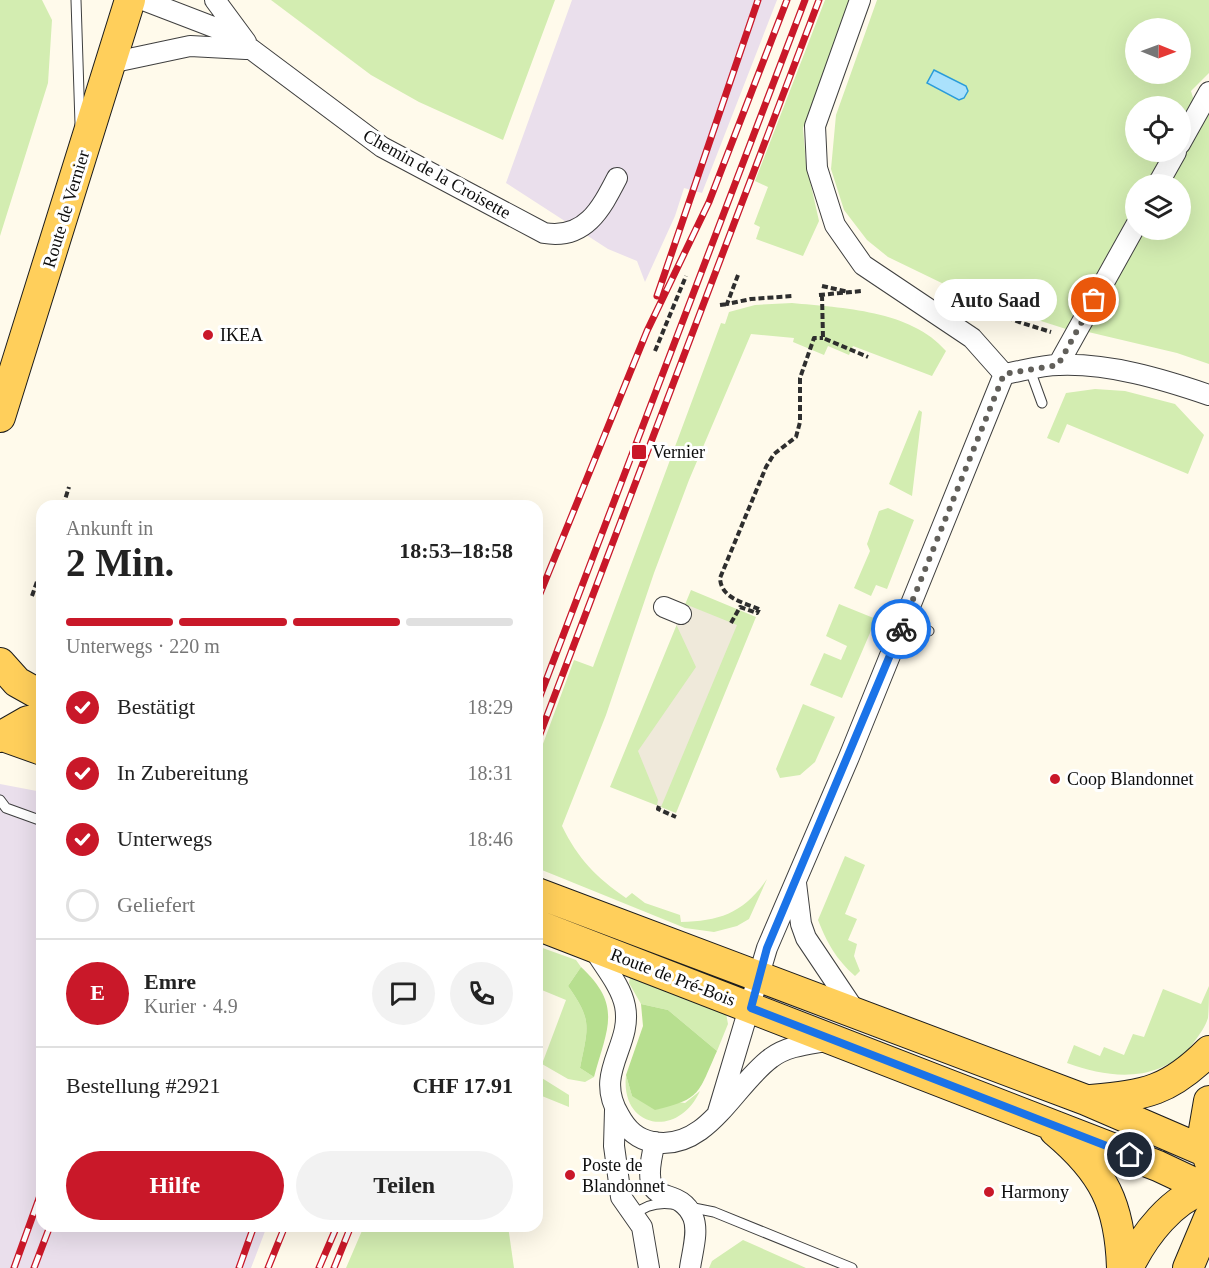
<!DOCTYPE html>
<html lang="de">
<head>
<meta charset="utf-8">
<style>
	:root { --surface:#fff; --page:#f2f2f2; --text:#222; --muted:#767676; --line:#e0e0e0; --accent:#c91829 }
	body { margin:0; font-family:"Times New Roman",serif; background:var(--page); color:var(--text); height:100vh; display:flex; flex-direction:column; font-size:22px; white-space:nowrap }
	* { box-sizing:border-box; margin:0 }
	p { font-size:20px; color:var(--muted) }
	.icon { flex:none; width:33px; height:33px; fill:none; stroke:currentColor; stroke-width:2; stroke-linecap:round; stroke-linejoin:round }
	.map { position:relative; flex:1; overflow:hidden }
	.drawer { position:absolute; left:36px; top:500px; width:507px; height:732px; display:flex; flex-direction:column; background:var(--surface); border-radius:18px; box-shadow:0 6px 24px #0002 }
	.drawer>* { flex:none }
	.needle { width:39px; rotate:91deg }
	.controls { position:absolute; left:1125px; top:18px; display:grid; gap:12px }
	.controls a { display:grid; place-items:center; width:66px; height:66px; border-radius:50%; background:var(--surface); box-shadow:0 6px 24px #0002; font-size:30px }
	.pin { position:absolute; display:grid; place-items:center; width:51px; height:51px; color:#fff; margin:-26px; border:3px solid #fff; border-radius:50%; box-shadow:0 2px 6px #0007 }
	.courier { position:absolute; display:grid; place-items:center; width:60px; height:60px; margin:-30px; border:4px solid #1a73e8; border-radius:50%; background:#fff; color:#222; box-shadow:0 2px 8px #0007 }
	.bubble { position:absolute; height:42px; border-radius:21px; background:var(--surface); box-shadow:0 6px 24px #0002; font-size:20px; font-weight:600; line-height:42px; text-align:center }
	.headline em { font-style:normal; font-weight:600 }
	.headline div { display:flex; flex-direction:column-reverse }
	.headline { display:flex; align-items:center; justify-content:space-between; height:102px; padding:0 30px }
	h1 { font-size:39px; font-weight:600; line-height:45px }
	.bar { display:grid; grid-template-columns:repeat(4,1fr); gap:9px 6px; align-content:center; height:72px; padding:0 30px }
	.bar i { height:8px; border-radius:4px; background:var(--line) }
	.bar .selected { background:var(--accent) }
	.bar p { grid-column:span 4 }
	.line { display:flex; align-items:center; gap:15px; padding:0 30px; border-top:2px solid var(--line) }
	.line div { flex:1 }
	.round { display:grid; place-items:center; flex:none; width:63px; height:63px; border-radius:32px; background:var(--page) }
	ol { padding:0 30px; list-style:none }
	li { display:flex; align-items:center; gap:18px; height:66px }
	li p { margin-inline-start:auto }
	li .icon { padding:6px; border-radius:50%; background:var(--accent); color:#fff; stroke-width:4 }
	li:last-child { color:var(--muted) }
	li i { width:33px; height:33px; border:3px solid var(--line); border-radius:50% }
	.primary-button { display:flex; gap:12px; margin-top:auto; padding:12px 30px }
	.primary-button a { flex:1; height:69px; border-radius:36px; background:var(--accent); color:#fff; font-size:24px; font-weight:600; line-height:69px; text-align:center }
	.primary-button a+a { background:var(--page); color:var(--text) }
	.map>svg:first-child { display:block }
	.industrial { fill:#eadfec }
	.green { fill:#d3edb1; fill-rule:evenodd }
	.forest { fill:#b7df8f }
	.plaza { fill:#efe9da }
	.water { fill:#aae1fc; stroke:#2a9cda; stroke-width:1.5 }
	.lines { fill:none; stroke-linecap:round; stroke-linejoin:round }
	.lane-casing { stroke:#3f3f3f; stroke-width:11 }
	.street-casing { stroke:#3f3f3f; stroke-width:22 }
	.primary-casing { stroke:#1d1d1d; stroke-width:32 }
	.path { stroke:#2e2e2e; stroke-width:4; stroke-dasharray:6 3; stroke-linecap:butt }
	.lane { stroke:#fff; stroke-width:9 }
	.street { stroke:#fff; stroke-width:20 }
	.primary { stroke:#ffcf5b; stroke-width:30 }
	.rail-casing { stroke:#c91829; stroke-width:7 }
	.rail { stroke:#fff; stroke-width:4.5; stroke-dasharray:14; stroke-linecap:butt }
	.done { stroke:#615f5a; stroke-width:6; stroke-dasharray:0 10.8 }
	.route { stroke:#1a73e8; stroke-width:8 }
	.poi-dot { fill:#c91829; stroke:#fff; stroke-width:2 }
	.labels { text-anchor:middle; stroke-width:6; stroke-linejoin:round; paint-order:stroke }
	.street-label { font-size:18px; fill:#0c0c0c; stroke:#fff }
	.poi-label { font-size:18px; fill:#0c0c0c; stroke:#fff; text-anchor:start }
</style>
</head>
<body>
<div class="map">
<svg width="1209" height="1268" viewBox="0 0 1209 1268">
	<rect width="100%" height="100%" fill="#fffaeb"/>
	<!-- industrial -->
	<path class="industrial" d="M572,0H777L702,193L684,188L675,216L645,282L637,261L608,249L506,183Z
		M0,784L42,792V1226H267L251,1268H0Z"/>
	<!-- green -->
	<path class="green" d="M0,0H42L52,20L48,83L0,236Z
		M271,0H555L503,140L419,102L371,75Z
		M825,0H851L803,128L806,163L819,221L803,256L756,239L760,227L754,224L768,187L755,181Z
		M877,0H1209V73L1191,91L1194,101L1181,125L1180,106H1136V152H1166L1147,184H1136L1135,205L1066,329L981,302L888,257L867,240L844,210L831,169L836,115ZM1136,28H1180V74H1136Z
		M1209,106V364L1177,353L1084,331L1139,230H1180V184H1164Z
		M792,303C842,308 911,310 946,351L932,376L853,346L849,355L828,346L824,355L793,342L794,338L751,334L689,480L654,573L606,715L562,826C578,859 596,877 626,898L632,893L645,903L680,915L681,922C720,921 744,913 767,879L749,919L737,926L714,932L685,928L537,868V760L574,660L593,667L721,323L725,324L729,312L755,305Z
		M1095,389L1125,391L1175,404L1204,435L1188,474L1067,424L1059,443L1047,438L1066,393Z
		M919,410L922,412L912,496L889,484Z
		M888,508L914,520L887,589L876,585L871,596L854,588L870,551L867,544L879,511Z
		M691,590L756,617L676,813L610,787Z
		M839,604L876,619L842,698L810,685L824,653L841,660L847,646L826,636Z
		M803,704L835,717L815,762L800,775L780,778L776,769Z
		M845,856L865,865L845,914L857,919L848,940L857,944L854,956L860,971L855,976C836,959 827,943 818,920Z
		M537,946L576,960L581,967L568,986C593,1021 588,1027 580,1068L594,1077L585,1082L568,1079L542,1064L566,1000L537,988Z
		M630,977L726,1013L728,1024L717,1051L668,1010L641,1004L629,983Z
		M1209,986C1209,996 1209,1009 1208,1018C1205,1028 1197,1038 1191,1046C1157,1083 1111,1079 1067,1063L1074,1045L1100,1056L1104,1047L1124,1055L1133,1034L1144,1037L1163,989L1201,1004Z
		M537,1075L569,1095V1107L537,1094Z
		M626,1075L632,1096L685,1103L700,1091C678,1139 620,1129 626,1075Z
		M364,1226H508L514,1268H346Z
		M743,1240L806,1268H709L712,1261Z"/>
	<!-- forest -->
	<path class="forest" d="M581,967C623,1006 607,1028 594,1077L580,1068C588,1027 593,1021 568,986Z
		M641,1004L668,1010L717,1051C698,1093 702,1099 655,1110L632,1096L626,1075L643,1026Z"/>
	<!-- plaza -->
	<path class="plaza" d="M685,604L737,625L661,807L657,805L658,800L638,751L696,667L676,624Z"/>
	<!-- water -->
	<path class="water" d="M934,70L966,86L968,91L964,98L959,100L927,83Z"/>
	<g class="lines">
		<!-- lane casing -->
		<g class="lane-casing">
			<path id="lane" d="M76,0L80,124
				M1030,370L1042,403
				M904,621L929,631
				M0,800L6,808L42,821
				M689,1207L714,1212L852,1268
				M634,1215C645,1205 657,1202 672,1204"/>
		</g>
		<!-- street casing -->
		<g class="street-casing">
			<path id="street" d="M143,0L216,28L251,49L382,147L544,233C585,240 601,209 617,178
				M215,0L246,42
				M860,0L815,126L817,168L835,225L863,265L972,338L1004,374
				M110,63L190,46L246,49
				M1180,144L1209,92
				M1158,184L1176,152
				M1058,365L1136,225
				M1004,374C1022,371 1041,365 1059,365C1109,363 1162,379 1209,395
				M664,607L681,614
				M796,883L801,924L806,938L855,1011
				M592,946C602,964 621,985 625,1006C633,1046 593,1072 619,1115C627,1130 637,1139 653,1142C707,1152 734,1085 771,1058C788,1045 811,1044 831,1040
				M615,1110L614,1146L621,1197L642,1227L649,1268
				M718,1112L767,948L849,757L1004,374
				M655,1142C636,1217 676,1179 693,1217C699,1231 692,1253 690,1268"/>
		</g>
		<!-- primary casing -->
		<g class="primary-casing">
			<path id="primary" d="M0,417L130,0
				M0,663L17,682L42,696
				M0,735L42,750
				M0,737L28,721L42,719
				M537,893L1086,1100L1209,1153
				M537,925L1158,1166L1209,1190
				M1091,1100C1146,1095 1169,1091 1209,1051
				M1209,1101L1204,1130L1209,1160
				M1055,1131C1104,1172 1120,1205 1122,1268
				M1128,1268C1144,1235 1172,1198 1209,1187
				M1188,1268L1209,1218"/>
		</g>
		<!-- path -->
		<path class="path" d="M738,275L727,304L751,299L793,296
			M822,286L849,292
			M949,293L1019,322L1051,332
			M819,295L862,291
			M822,295L823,338L868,357
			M720,305L727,304
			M655,351L686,276
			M63,506L69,487
			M32,596L42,567
			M759,609C742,602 721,598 720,578L766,467L774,454L796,437L800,422V378L814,338H823
			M731,623L740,607L757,613L759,609
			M659,806L658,809L676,817"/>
		<!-- lane -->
		<use href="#lane" class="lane"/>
		<!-- street -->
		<use href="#street" class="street"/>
		<!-- primary -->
		<use href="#primary" class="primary"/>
		<!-- rail casing -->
		<g class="rail-casing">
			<path id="rail" d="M657,296L758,0
				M537,601L647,331L709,202L787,0
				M537,704L805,0
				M537,742L819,0
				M14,1268L42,1190
				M34,1268L50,1226
				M239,1268L254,1226
				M268,1268L285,1226
				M319,1268L337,1226
				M334,1268L351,1226"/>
		</g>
		<!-- rail -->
		<use href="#rail" class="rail"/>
	</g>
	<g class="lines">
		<!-- done -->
		<path class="done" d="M901,629L1004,374L1058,365L1094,300"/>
		<!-- route -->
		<path class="route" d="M901,629L767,948L751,1008L1130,1155"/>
	</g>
	<!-- markers -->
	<g class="poi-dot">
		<circle cx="208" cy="335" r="6"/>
		<rect x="631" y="444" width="16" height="16" rx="3"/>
		<circle cx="1055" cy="779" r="6"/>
		<circle cx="570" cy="1175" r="6"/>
		<circle cx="989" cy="1192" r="6"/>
	</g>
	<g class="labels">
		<!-- street labels -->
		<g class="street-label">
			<text transform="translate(437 174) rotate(29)" y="6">Chemin de la Croisette</text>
			<text transform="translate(66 209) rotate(-73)" y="6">Route de Vernier</text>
			<text transform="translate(673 977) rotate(21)" y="6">Route de Pré-Bois</text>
		</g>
		<!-- poi labels -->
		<g class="poi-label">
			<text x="220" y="341">IKEA</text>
			<text x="652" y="458">Vernier</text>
			<text x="1067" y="785">Coop Blandonnet</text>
			<text x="582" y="1171">Poste de<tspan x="582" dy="21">Blandonnet</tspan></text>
			<text x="1001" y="1198">Harmony</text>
		</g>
	</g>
</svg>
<div class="controls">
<a><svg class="needle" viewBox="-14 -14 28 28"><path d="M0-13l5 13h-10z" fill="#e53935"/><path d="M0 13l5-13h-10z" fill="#767676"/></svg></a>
<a><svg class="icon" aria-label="locate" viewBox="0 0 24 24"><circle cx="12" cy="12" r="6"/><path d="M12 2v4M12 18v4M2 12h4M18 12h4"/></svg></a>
<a><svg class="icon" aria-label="layers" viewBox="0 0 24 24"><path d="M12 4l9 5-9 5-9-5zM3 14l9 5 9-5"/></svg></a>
</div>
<div class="pin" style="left:1094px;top:300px;background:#ea580c"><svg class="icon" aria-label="bag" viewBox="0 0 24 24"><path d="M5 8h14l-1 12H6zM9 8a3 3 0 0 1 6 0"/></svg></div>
<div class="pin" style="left:1130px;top:1155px;background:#1f2937"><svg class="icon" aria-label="home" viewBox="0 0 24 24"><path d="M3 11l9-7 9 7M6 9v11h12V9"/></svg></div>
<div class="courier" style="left:901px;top:629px"><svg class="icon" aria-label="bike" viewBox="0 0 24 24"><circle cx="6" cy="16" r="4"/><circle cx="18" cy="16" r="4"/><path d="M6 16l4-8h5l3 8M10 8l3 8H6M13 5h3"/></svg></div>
<div class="bubble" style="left:934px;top:279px;width:123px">Auto Saad</div>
<section class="drawer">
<div class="headline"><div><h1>2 Min.</h1><p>Ankunft in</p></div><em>18:53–18:58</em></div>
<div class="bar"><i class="selected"></i><i class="selected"></i><i class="selected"></i><i></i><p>Unterwegs · 220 m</p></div>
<ol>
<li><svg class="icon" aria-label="check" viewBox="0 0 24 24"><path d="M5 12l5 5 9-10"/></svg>Bestätigt<p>18:29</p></li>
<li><svg class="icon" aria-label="check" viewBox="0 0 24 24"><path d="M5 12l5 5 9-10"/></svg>In Zubereitung<p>18:31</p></li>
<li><svg class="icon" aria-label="check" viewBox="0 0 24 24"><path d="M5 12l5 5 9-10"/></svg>Unterwegs<p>18:46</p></li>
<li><i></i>Geliefert</li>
</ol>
<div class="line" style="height:108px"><b class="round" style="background:var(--accent);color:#fff">E</b><div><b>Emre</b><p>Kurier · 4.9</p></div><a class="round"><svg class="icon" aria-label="chat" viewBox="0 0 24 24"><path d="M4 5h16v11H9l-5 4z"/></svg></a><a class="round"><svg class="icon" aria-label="phone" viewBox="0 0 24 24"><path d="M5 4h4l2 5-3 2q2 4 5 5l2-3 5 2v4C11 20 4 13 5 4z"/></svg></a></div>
<div class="line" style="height:78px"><div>Bestellung #2921</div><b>CHF 17.91</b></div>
<div class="primary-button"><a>Hilfe</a><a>Teilen</a></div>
</section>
</div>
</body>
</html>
